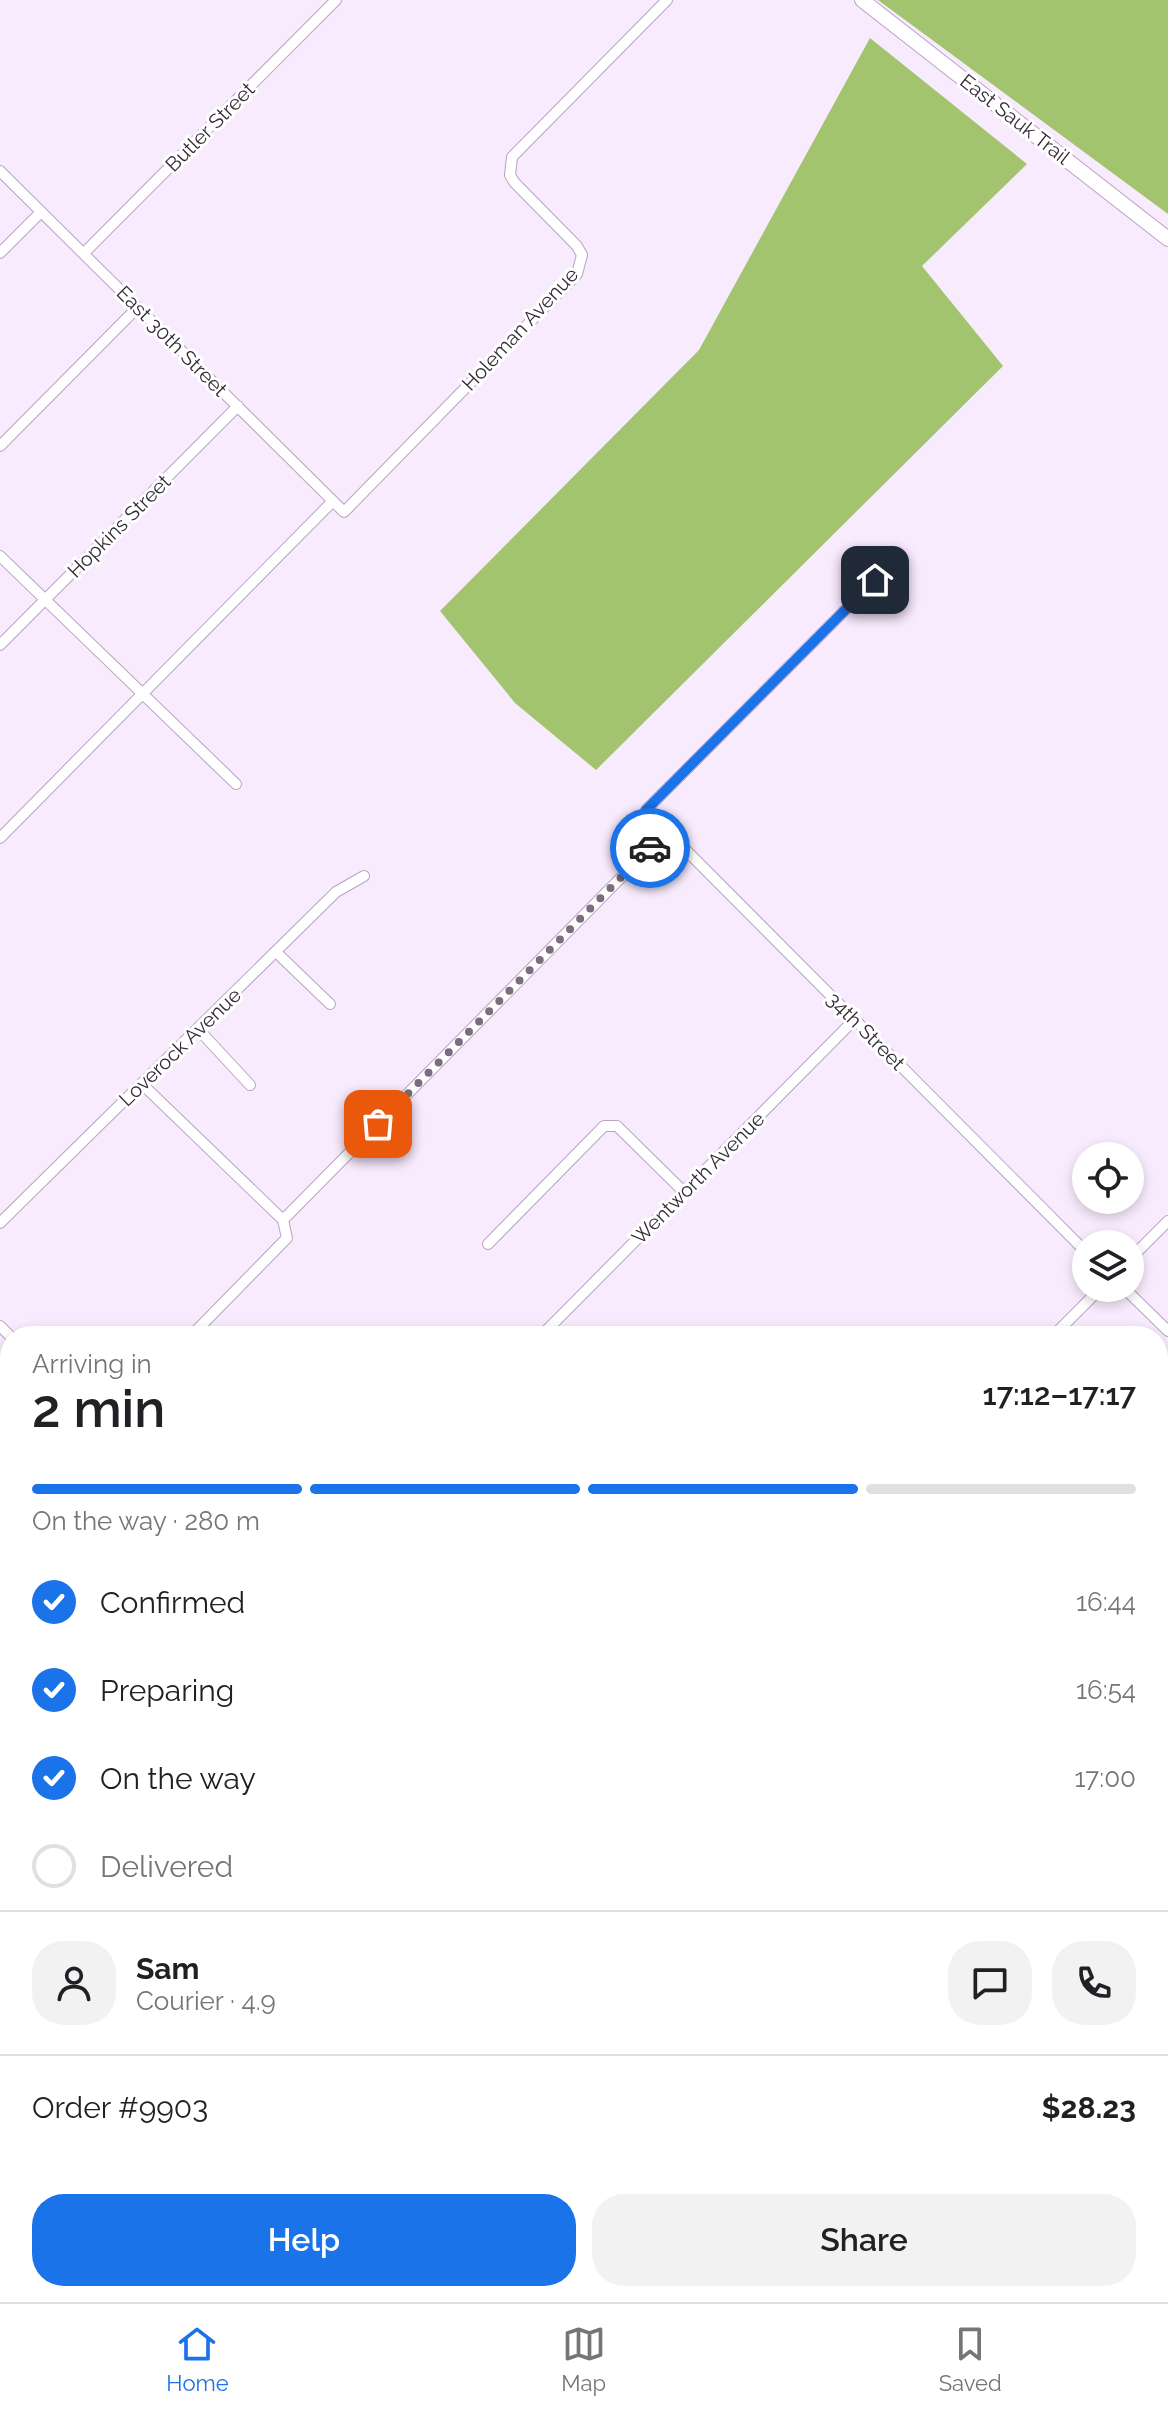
<!DOCTYPE html>
<html lang="en">
<head>
<meta charset="utf-8">
<style>
	:root { --surface:#fff; --page:#f2f2f2; --text:#202124; --muted:#757577; --line:#e0e0e0; --accent:#1a73e8 }
	body { margin:0; font-family:Raleway,sans-serif; background:var(--page); color:var(--text); height:100vh; display:flex; flex-direction:column; font-size:30px; white-space:nowrap }
	* { box-sizing:border-box; margin:0 }
	p { font-size:26px; color:var(--muted) }
	.icon { flex:none; width:44px; height:44px; fill:none; stroke:currentColor; stroke-width:2; stroke-linecap:round; stroke-linejoin:round }
	.map { position:relative; flex:1; overflow:hidden }
	.drawer { position:absolute; left:0px; top:1326px; width:1168px; height:976px; display:flex; flex-direction:column; background:var(--surface); border-radius:32px 32px 0 0; box-shadow:0 4px 12px #0003 }
	.drawer>* { flex:none }
	.controls { position:absolute; left:1072px; top:1142px; display:grid; gap:16px }
	.controls a { display:grid; place-items:center; width:72px; height:72px; border-radius:50%; background:var(--surface); box-shadow:0 4px 12px #0003; font-size:40px }
	.pin { position:absolute; display:grid; place-items:center; width:68px; height:68px; color:#fff; margin:-34px; border-radius:16px; box-shadow:0 4px 12px #0006 }
	.courier { position:absolute; display:grid; place-items:center; width:80px; height:80px; margin:-40px; border:6px solid #1a73e8; border-radius:50%; background:#fff; color:#222; box-shadow:0 2px 10px #0007 }
	.summary em { font-style:normal; font-weight:600 }
	.summary div { display:flex; flex-direction:column-reverse }
	.summary { display:flex; align-items:center; justify-content:space-between; height:136px; padding:0 32px }
	h1 { font-size:52px; font-weight:600; line-height:60px }
	.bar { display:grid; grid-template-columns:repeat(4,1fr); gap:12px 8px; align-content:center; height:96px; padding:0 32px }
	.bar i { height:10px; border-radius:6px; background:var(--line) }
	.bar .on { background:var(--accent) }
	.bar p { grid-column:span 4 }
	.line { display:flex; align-items:center; gap:20px; padding:0 32px; border-top:2px solid var(--line) }
	.line div { flex:1 }
	.round { display:grid; place-items:center; flex:none; width:84px; height:84px; border-radius:32px; background:var(--page) }
	ol { padding:0 32px; list-style:none }
	li { display:flex; align-items:center; gap:24px; height:88px }
	li p { margin-inline-start:auto }
	li .icon { padding:8px; border-radius:50%; background:var(--accent); color:#fff; stroke-width:4 }
	li:last-child { color:var(--muted) }
	li i { width:44px; height:44px; border:4px solid var(--line); border-radius:50% }
	.button { display:flex; gap:16px; margin-top:auto; padding:16px 32px }
	.button a { flex:1; height:92px; border-radius:32px; background:var(--accent); color:#fff; font-size:32px; font-weight:600; line-height:92px; text-align:center }
	.button a+a { background:var(--page); color:var(--text) }
	.tabs { display:flex; justify-content:space-around; align-items:center; height:112px; border-top:2px solid var(--line); background:var(--surface); font-size:22px; color:var(--muted) }
	.tabs a { display:grid; justify-items:center; gap:4px }
	.tabs .on { color:var(--accent) }
	.map>svg:first-child { display:block }
	.forest { fill:#a3c46e }
	.lines { fill:none; stroke-linecap:round; stroke-linejoin:round }
	.minor-casing { stroke:#baa3c1; stroke-width:12 }
	.tertiary-casing { stroke:#baa3c1; stroke-width:14 }
	.secondary-casing { stroke:#baa3c1; stroke-width:16 }
	.minor { stroke:#fff; stroke-width:10 }
	.tertiary { stroke:#fff; stroke-width:12 }
	.secondary { stroke:#fff; stroke-width:14 }
	.done { stroke:#796e7d; stroke-width:8; stroke-dasharray:0 14.4 }
	.route { stroke:#1a73e8; stroke-width:10 }
	.labels { text-anchor:middle; stroke-width:6; stroke-linejoin:round; paint-order:stroke }
	.street-label { font-size:20px; fill:#342b37; stroke:#fff }
</style>
</head>
<body>
<div class="map">
<svg width="1168" height="2302" viewBox="0 0 1168 2302">
	<rect width="100%" height="100%" fill="#f9ebfe"/>
	<!-- forest -->
	<path class="forest" d="M878,0H1168V214Z
		M870,38L1027,164L922,266L1003,366L596,770L515,703L440,611L699,350Z
		M0,1737L10,1748V2292H59L49,2302H0Z"/>
	<g class="lines">
		<!-- minor casing -->
		<g class="minor-casing">
			<path id="minor" d="M0,171L344,512L577,274L582,255L577,246L514,182L510,175L512,157L667,0
				M0,253L41,212
				M84,253L336,0
				M0,446L138,307
				M0,556L236,784
				M896,559L646,810L1086,1252
				M0,645L238,406
				M0,838L333,501
				M277,953L330,1004
				M199,1030L250,1085
				M142,1084L283,1220
				M0,1223L336,892L364,876
				M488,1244L604,1126H617L684,1192
				M1130,1259L1168,1221
				M1124,1288L1168,1331
				M0,1326L10,1336
				M191,1336L287,1238L283,1220L667,831
				M541,1336L854,1020
				M1053,1336L1101,1288
				M0,1448L10,1458
				M1158,1512L1168,1521
				M0,1691L10,1679
				M1158,2063L1168,2061
				M1158,2274L1168,2268
				M397,2292L407,2302
				M301,2302L311,2292
				M499,2302L509,2292
				M871,2302L881,2292
				M1129,2302L1137,2292"/>
		</g>
		<!-- tertiary casing -->
		<g class="tertiary-casing">
			<path id="tertiary" d="M0,1718L10,1728
				M578,2292L588,2302
				M93,2302L103,2292"/>
		</g>
		<!-- secondary casing -->
		<g class="secondary-casing">
			<path id="secondary" d="M862,0L1168,239"/>
		</g>
		<!-- minor -->
		<use href="#minor" class="minor"/>
		<!-- tertiary -->
		<use href="#tertiary" class="tertiary"/>
		<!-- secondary -->
		<use href="#secondary" class="secondary"/>
	</g>
	<g class="lines">
		<!-- done -->
		<path class="done" d="M378,1124L650,848"/>
		<!-- route -->
		<path class="route" d="M650,848L667,831L646,810L875,580"/>
	</g>
	<g class="labels">
		<!-- street labels -->
		<g class="street-label">
			<text transform="translate(1015 119) rotate(38)" y="7">East Sauk Trail</text>
			<text transform="translate(210 127) rotate(-45)" y="7">Butler Street</text>
			<text transform="translate(520 329) rotate(-47)" y="7">Holeman Avenue</text>
			<text transform="translate(172 341) rotate(45)" y="7">East 30th Street</text>
			<text transform="translate(119 526) rotate(-45)" y="7">Hopkins Street</text>
			<text transform="translate(866 1031) rotate(45)" y="7">34th Street</text>
			<text transform="translate(180 1047) rotate(-44)" y="7">Loverock Avenue</text>
			<text transform="translate(698 1178) rotate(-45)" y="7">Wentworth Avenue</text>
		</g>
	</g>
</svg>
<div class="controls">
<a><svg class="icon" aria-label="locate" viewBox="0 0 24 24"><circle cx="12" cy="12" r="6"/><path d="M12 2v4M12 18v4M2 12h4M18 12h4"/></svg></a>
<a><svg class="icon" aria-label="layers" viewBox="0 0 24 24"><path d="M12 4l9 5-9 5-9-5zM3 14l9 5 9-5"/></svg></a>
</div>
<div class="pin" style="left:378px;top:1124px;background:#ea580c"><svg class="icon" aria-label="bag" viewBox="0 0 24 24"><path d="M5 8h14l-1 12H6zM9 8a3 3 0 0 1 6 0"/></svg></div>
<div class="pin" style="left:875px;top:580px;background:#1f2937"><svg class="icon" aria-label="home" viewBox="0 0 24 24"><path d="M3 11l9-7 9 7M6 9v11h12V9"/></svg></div>
<div class="courier" style="left:650px;top:848px"><svg class="icon" aria-label="car" viewBox="0 0 24 24"><path d="M5 17H2v-5l4-1 3-4h7l3 4 3 1v5h-3M9 17h6M6 11h13"/><circle cx="7" cy="17" r="2"/><circle cx="17" cy="17" r="2"/></svg></div>
<section class="drawer">
<div class="summary"><div><h1>2 min</h1><p>Arriving in</p></div><em>17:12–17:17</em></div>
<div class="bar"><i class="on"></i><i class="on"></i><i class="on"></i><i></i><p>On the way · 280 m</p></div>
<ol>
<li><svg class="icon" aria-label="check" viewBox="0 0 24 24"><path d="M5 12l5 5 9-10"/></svg>Confirmed<p>16:44</p></li>
<li><svg class="icon" aria-label="check" viewBox="0 0 24 24"><path d="M5 12l5 5 9-10"/></svg>Preparing<p>16:54</p></li>
<li><svg class="icon" aria-label="check" viewBox="0 0 24 24"><path d="M5 12l5 5 9-10"/></svg>On the way<p>17:00</p></li>
<li><i></i>Delivered</li>
</ol>
<div class="line" style="height:144px"><a class="round"><svg class="icon" aria-label="person" viewBox="0 0 24 24"><circle cx="12" cy="8" r="4"/><path d="M4 21q1-7 8-7t8 7"/></svg></a><div><b>Sam</b><p>Courier · 4.9</p></div><a class="round"><svg class="icon" aria-label="chat" viewBox="0 0 24 24"><path d="M4 5h16v11H9l-5 4z"/></svg></a><a class="round"><svg class="icon" aria-label="phone" viewBox="0 0 24 24"><path d="M5 4h4l2 5-3 2q2 4 5 5l2-3 5 2v4C11 20 4 13 5 4z"/></svg></a></div>
<div class="line" style="height:104px"><div>Order #9903</div><b>$28.23</b></div>
<div class="button"><a>Help</a><a>Share</a></div>
</section>
</div>
<nav class="tabs">
<a class="on"><svg class="icon" aria-label="home" viewBox="0 0 24 24"><path d="M3 11l9-7 9 7M6 9v11h12V9"/></svg>Home</a>
<a><svg class="icon" aria-label="map" viewBox="0 0 24 24"><path d="M3 6l6-2 6 2 6-2v14l-6 2-6-2-6 2zM9 4v14M15 6v14"/></svg>Map</a>
<a><svg class="icon" aria-label="saved" viewBox="0 0 24 24"><path d="M7 4h10v16l-5-4-5 4z"/></svg>Saved</a>
</nav>
</body>
</html>
